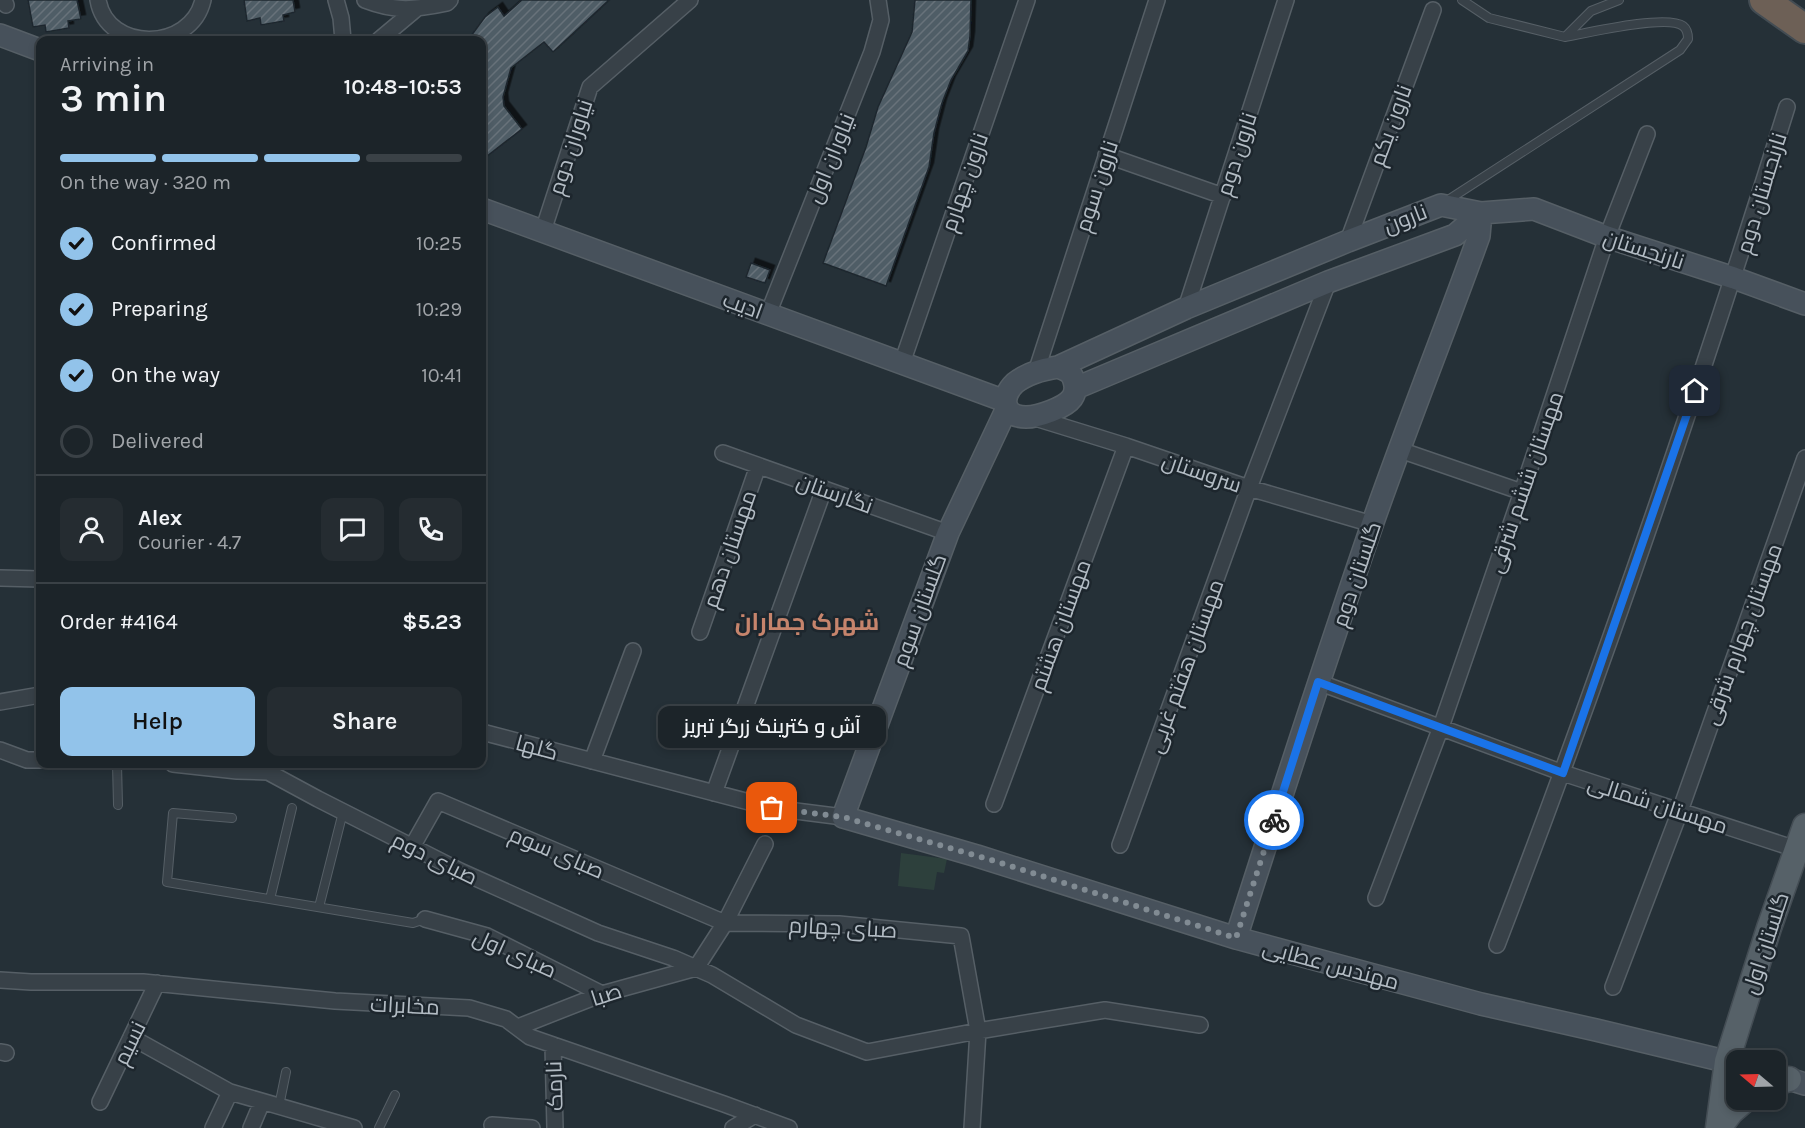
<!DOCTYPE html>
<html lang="en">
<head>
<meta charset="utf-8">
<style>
	:root { --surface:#1c2429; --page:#252c31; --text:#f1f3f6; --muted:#a0a4a8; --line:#3a4146; --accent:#92c3ea }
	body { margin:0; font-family:Karla,Cairo,sans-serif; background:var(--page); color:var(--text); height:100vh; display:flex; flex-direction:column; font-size:22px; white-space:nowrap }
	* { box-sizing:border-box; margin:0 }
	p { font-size:20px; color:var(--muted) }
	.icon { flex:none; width:33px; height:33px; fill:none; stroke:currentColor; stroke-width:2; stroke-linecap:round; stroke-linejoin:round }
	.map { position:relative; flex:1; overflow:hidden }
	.side { position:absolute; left:36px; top:36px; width:450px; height:732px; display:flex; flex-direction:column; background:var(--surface); border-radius:12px; box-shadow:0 3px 9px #0003,0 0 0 2px var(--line) }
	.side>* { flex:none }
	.needle { width:39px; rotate:289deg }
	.fabs { position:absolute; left:1726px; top:1050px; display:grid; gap:12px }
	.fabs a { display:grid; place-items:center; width:60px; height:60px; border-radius:12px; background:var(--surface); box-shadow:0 3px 9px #0003,0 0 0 2px var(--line); font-size:30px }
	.pin { position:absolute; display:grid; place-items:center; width:51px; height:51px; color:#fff; margin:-26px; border-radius:12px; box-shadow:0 3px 9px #0006 }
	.courier { position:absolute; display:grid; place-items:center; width:60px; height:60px; margin:-30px; border:4px solid #1a73e8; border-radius:50%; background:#fff; color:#222; box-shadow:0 2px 8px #0007 }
	.bubble { position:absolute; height:42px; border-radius:12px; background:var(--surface); box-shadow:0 3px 9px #0003,0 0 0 2px var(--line); font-size:20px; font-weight:600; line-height:42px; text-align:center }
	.head em { font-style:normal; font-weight:600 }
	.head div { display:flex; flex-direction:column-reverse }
	.head { display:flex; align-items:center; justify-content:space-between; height:102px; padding:0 24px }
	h1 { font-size:39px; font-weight:600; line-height:45px }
	.bar { display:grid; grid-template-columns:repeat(4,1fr); gap:9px 6px; align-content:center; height:72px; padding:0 24px }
	.bar i { height:8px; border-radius:4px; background:var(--line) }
	.bar .on { background:var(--accent) }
	.bar p { grid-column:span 4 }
	.line { display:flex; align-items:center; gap:15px; padding:0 24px; border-top:2px solid var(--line) }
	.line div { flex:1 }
	.round { display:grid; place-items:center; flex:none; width:63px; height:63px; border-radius:12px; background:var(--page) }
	ol { padding:0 24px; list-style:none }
	li { display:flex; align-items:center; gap:18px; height:66px }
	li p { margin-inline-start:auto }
	li .icon { padding:6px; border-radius:50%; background:var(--accent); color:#111; stroke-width:4 }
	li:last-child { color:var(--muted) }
	li i { width:33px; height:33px; border:3px solid var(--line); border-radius:50% }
	.button { display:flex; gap:12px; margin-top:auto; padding:12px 24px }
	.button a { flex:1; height:69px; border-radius:12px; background:var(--accent); color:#111; font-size:24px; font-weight:600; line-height:69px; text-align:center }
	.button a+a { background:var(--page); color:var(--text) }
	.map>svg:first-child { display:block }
	.grass { fill:#2d403c }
	.building { fill:url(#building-hatch); stroke:#1f282f; stroke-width:1.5; filter:url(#shadow) }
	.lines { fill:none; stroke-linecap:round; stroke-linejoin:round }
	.lane-casing { stroke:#565f66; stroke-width:10 }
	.street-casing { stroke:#565f66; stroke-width:18 }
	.secondary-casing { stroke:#565f66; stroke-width:24 }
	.primary-casing { stroke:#444d54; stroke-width:27 }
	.highway-casing { stroke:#434c53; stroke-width:32 }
	.lane { stroke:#384148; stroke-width:8 }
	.street { stroke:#384148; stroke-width:15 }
	.secondary { stroke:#47515b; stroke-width:21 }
	.primary { stroke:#566168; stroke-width:24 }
	.highway { stroke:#6d6056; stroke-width:28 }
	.done { stroke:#818b93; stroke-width:6; stroke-dasharray:0 10.8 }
	.route { stroke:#1a73e8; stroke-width:8 }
	.labels { text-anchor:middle; stroke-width:5; stroke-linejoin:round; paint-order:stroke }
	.street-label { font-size:22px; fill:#b3bcc4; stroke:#1d262d }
	.neighbourhood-label { font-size:24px; font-weight:bold; fill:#c6846c; stroke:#1d262d }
</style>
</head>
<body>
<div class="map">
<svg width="1805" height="1128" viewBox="0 0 1805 1128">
	<defs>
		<pattern id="building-hatch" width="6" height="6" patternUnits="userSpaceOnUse" patternTransform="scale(1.5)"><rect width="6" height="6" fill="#505d66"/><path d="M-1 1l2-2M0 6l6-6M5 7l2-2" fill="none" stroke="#67727a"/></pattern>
		<filter id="shadow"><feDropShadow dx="4.5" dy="-4.5" stdDeviation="0" flood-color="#0009"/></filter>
	</defs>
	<rect width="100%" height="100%" fill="#253037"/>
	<!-- grass -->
	<path class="grass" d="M901,853L947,859L944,873L937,872L934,890L898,886Z"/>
	<!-- building -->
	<path class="building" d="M28,0H77L81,19L68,21L69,28L46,32L45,25L33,27Z
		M244,0H293L295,12L283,15L284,21L261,25L260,18L247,21Z
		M522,0H609L553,52L544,42L511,68L503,97L504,106L522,129L482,160V40H468L485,17L498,7L504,16Z
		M915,0H971L970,36L968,51L951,80L942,103L934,133L929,167L886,286L823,263L866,147L878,107L912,32Z
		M751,263L770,270L765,283L746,277Z"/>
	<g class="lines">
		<!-- lane casing -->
		<g class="lane-casing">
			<path id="lane" d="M1462,0L1489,18L1565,37L1591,11L1619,0
				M1445,202L1680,50L1688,39C1688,35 1687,29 1683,26C1667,14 1587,33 1565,37
				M117,764L118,805
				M232,818L173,813L167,882L413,923L425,919
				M270,899L292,808
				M319,907L343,812
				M279,1106L286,1072
				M379,1128L395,1095"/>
		</g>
		<!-- street casing -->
		<g class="street-casing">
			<path id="street" d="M4,0L6,5
				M98,0C107,53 191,52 203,0
				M336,0L341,18L343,40
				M365,0C396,12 414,10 447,3L450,0
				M379,40L416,9
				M1106,155L1223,196
				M543,231L590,87L690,0
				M1348,241L1433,10
				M1186,308L1286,0
				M768,314L872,52L881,20L878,0
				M902,363L1027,0
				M1036,372L1157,0
				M1032,417L1126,446L1249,488L1372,524
				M1400,450L1522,492
				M723,453L948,533
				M0,578L40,579
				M700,632L758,466
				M1318,682L1563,773L1805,852
				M0,702L40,695
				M482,732L772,808L843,817
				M0,750L27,760H40
				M592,761L633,651
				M173,764L237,771L268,772L318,799L460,871L598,933L673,958L712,975L796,1025L867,1052L978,1031L1105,1010L1200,1025
				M714,793L824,489
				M994,804L1126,446
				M1120,845L1249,488L1328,282
				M412,847L438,801L725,923L839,924L961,936L978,1031L972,1128
				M1376,898L1441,727L1522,492L1607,237L1647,134
				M425,919L487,936L602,994
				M1497,945C1603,669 1699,389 1787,107
				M696,968L725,923L765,844
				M0,980L31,982H143L335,1001L469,1008L506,1019L530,1037L724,1104L789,1128
				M1613,987L1680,811L1805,458
				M518,1027L602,994L696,968
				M131,1037L230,1092L354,1128
				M553,1045L555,1128
				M0,1052L6,1053
				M100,1102L157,983
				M492,1125L532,1128
				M213,1128L230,1092
				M251,1128L262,1102
				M733,1128L755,1115"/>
		</g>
		<!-- secondary casing -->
		<g class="secondary-casing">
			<path id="secondary" d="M0,35L40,50
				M482,209L1005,401
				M1058,367L1186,308L1348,241L1441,205L1481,213L1455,235L1328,282L1076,388
				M1058,367C1066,370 1072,372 1074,381C1076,387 1076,392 1072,398C1065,408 1038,417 1026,417C1003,417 1000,397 1015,383C1026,374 1044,369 1058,367Z
				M1007,408L948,533L843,817L977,856L1236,938L1481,1004L1596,1030L1737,1064
				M1236,938C1280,800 1325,662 1372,525C1406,428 1444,333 1479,236L1481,213L1534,209L1607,237L1734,278L1805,304
				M1776,1075L1805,1084"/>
		</g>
		<!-- primary casing -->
		<g class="primary-casing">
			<path id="primary" d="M1776,1083L1789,1079
				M1718,1128L1727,1061L1769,928L1805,826
				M1719,1128L1731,1112L1745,1100"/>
		</g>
		<!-- highway casing -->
		<g class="highway-casing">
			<path id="highway" d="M1764,0L1805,29"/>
		</g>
		<!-- lane -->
		<use href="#lane" class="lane"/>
		<!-- street -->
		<use href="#street" class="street"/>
		<!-- secondary -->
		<use href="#secondary" class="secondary"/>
		<!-- primary -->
		<use href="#primary" class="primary"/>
		<!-- highway -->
		<use href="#highway" class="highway"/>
	</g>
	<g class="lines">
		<!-- done -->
		<path class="done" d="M772,808L843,817L998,862L1236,938L1274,820"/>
		<!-- route -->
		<path class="route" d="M1274,820L1318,682L1563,773L1695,391"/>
	</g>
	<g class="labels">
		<!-- street labels -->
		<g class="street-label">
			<text transform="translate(1390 125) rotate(-70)" y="8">نارون یکم</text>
			<text transform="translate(570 147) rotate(-72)" y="8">نیاوران دوم</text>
			<text transform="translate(1236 154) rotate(-72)" y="8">نارون دوم</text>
			<text transform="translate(830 158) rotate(-68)" y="8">نیاوران اول</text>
			<text transform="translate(964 182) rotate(-71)" y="8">نارون چهارم</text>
			<text transform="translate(1096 186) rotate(-72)" y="8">نارون سوم</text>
			<text transform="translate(1761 193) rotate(-73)" y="8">نارنجستان دوم</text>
			<text transform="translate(1405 218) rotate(-21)" y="8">نارون</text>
			<text transform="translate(1644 249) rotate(18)" y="8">نارنجستان</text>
			<text transform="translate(743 305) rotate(20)" y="8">ادیب</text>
			<text transform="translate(1202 472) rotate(19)" y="8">سروستان</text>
			<text transform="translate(1525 482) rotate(-71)" y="8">مهستان ششم شرقی</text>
			<text transform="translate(835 493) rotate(20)" y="8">نگارستان</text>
			<text transform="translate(729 549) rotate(-71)" y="8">مهستان دهم</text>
			<text transform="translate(1356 574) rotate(-71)" y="8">گلستان دوم</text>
			<text transform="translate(919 610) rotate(-70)" y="8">گلستان سوم</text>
			<text transform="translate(1060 625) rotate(-70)" y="8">مهستان هشتم</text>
			<text transform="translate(1742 634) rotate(-70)" y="8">مهستان چهارم شرقی</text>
			<text transform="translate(1185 666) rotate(-70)" y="8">مهستان هفتم غربی</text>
			<text transform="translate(537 747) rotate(15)" y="8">گلها</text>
			<text transform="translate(1658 804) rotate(18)" y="8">مهستان شمالی</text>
			<text transform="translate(557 852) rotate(23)" y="8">صبای سوم</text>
			<text transform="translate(435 858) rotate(26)" y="8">صبای دوم</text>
			<text transform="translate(843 927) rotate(3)" y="8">صبای چهارم</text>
			<text transform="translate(1765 943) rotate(-72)" y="8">گلستان اول</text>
			<text transform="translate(515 953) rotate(24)" y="8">صبای اول</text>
			<text transform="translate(1331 964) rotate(15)" y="8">مهندس عطایی</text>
			<text transform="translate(606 994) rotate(-18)" y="8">صبا</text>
			<text transform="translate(405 1005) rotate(3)" y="8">مخابرات</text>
			<text transform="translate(129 1043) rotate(-64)" y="8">نسیم</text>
			<text transform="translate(554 1086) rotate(-92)" y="8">نارمک</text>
		</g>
		<!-- neighbourhood labels -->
		<g class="neighbourhood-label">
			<text x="807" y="630">شهرک جماران</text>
		</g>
	</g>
</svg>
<div class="fabs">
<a><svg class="needle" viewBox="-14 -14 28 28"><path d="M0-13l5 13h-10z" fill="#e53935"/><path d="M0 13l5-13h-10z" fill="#a0a4a8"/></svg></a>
</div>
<div class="pin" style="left:772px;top:808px;background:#ea580c"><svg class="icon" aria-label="bag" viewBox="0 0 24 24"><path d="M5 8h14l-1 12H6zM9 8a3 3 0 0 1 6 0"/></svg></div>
<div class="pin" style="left:1695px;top:391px;background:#1f2937"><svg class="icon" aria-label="home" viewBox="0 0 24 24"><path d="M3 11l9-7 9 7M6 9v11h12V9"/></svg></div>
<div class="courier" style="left:1274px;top:820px"><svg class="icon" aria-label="bike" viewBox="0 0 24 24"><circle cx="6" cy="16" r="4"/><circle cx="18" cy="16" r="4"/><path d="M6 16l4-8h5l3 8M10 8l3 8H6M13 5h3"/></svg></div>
<div class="bubble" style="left:658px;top:706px;width:228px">آش و کترینگ زرگر تبریز</div>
<section class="side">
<div class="head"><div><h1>3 min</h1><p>Arriving in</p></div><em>10:48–10:53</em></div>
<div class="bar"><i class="on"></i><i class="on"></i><i class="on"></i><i></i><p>On the way · 320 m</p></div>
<ol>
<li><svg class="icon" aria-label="check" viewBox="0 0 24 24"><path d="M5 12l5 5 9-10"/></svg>Confirmed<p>10:25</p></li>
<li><svg class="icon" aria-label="check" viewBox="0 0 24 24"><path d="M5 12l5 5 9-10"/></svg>Preparing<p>10:29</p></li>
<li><svg class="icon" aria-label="check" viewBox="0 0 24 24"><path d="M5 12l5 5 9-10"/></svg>On the way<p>10:41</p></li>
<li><i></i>Delivered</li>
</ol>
<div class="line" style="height:108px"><a class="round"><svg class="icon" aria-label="person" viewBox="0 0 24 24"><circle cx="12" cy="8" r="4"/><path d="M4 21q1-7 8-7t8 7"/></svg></a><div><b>Alex</b><p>Courier · 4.7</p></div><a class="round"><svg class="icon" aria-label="chat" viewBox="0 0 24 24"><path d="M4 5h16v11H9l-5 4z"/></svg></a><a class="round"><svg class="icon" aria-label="phone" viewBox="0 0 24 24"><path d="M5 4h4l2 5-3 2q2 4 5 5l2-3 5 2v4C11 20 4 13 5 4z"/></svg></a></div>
<div class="line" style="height:78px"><div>Order #4164</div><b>$5.23</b></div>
<div class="button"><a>Help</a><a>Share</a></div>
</section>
</div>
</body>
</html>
